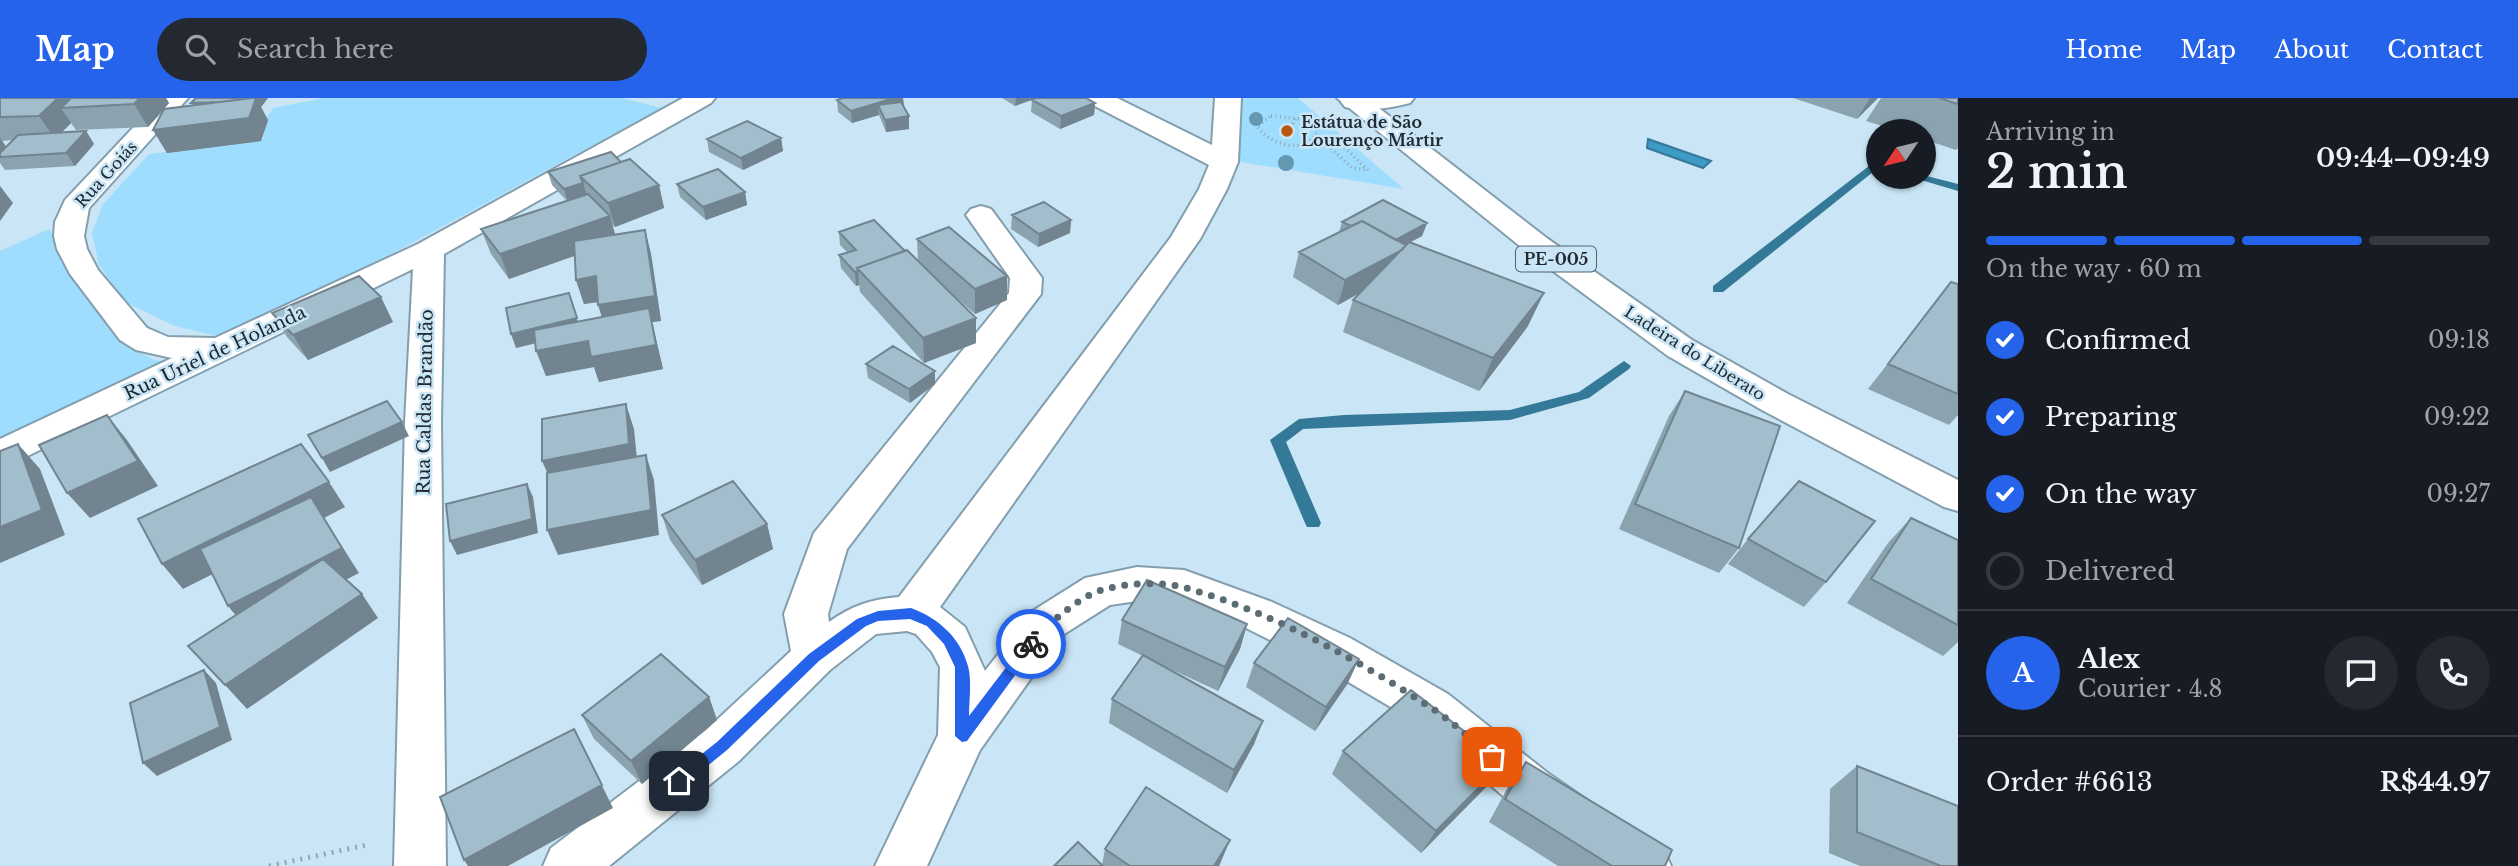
<!DOCTYPE html>
<html lang="en">
<head>
<meta charset="utf-8">
<style>
	:root { --surface:#171b24; --page:#242831; --text:#f1f3f6; --muted:#9ea1a6; --line:#363941; --accent:#2563eb }
	body { margin:0; font-family:"Libre Baskerville",serif; background:var(--page); color:var(--text); height:100vh; display:flex; flex-direction:column; font-size:26px; white-space:nowrap }
	* { box-sizing:border-box; margin:0 }
	p { font-size:23px; color:var(--muted) }
	.icon { flex:none; width:38px; height:38px; fill:none; stroke:currentColor; stroke-width:2; stroke-linecap:round; stroke-linejoin:round }
	.map { position:relative; flex:1; overflow:hidden }
	.details { display:flex; flex-direction:column; background:var(--surface); width:560px }
	.details>* { flex:none }
	.needle { width:46px; rotate:235deg }
	.tools { position:absolute; left:1866px; top:21px; display:grid; gap:14px }
	.tools a { display:grid; place-items:center; width:70px; height:70px; border-radius:50%; background:var(--surface); box-shadow:0 2px 5px #0004; font-size:35px }
	.pin { position:absolute; display:grid; place-items:center; width:60px; height:60px; color:#fff; margin:-30px; border-radius:14px; box-shadow:0 4px 10px #0006 }
	.courier { position:absolute; display:grid; place-items:center; width:70px; height:70px; margin:-35px; border:5px solid #2563eb; border-radius:50%; background:#fff; color:#222; box-shadow:0 2px 9px #0007 }
	.overview em { font-style:normal; font-weight:600 }
	.overview div { display:flex; flex-direction:column-reverse }
	.overview { display:flex; align-items:center; justify-content:space-between; height:119px; padding:0 28px }
	h1 { font-size:46px; font-weight:600; line-height:52px }
	.bar { display:grid; grid-template-columns:repeat(4,1fr); gap:10px 7px; align-content:center; height:84px; padding:0 28px }
	.bar i { height:9px; border-radius:5px; background:var(--line) }
	.bar .active { background:var(--accent) }
	.bar p { grid-column:span 4 }
	.line { display:flex; align-items:center; gap:18px; padding:0 28px; border-top:2px solid var(--line) }
	.line div { flex:1 }
	.round { display:grid; place-items:center; flex:none; width:74px; height:74px; border-radius:37px; background:var(--page) }
	ol { padding:0 28px; list-style:none }
	li { display:flex; align-items:center; gap:21px; height:77px }
	li p { margin-inline-start:auto }
	li .icon { padding:7px; border-radius:50%; background:var(--accent); color:#fff; stroke-width:4 }
	li:last-child { color:var(--muted) }
	li i { width:38px; height:38px; border:4px solid var(--line); border-radius:50% }
	header { display:flex; align-items:center; gap:42px; box-sizing:border-box; height:98px; padding:0 35px; background:var(--accent); color:#fff }
	header strong { font-size:33px }
	nav { display:flex; gap:38px; margin-inline-start:auto; font-size:24px }
	.search { width:490px; height:63px; background:var(--page); display:flex; align-items:center; gap:18px; box-sizing:border-box; padding:0 24px; border-radius:38px; color:var(--muted); font-size:26px }
	main { display:flex; flex:1; min-height:0 }
	.map>svg:first-child { display:block }
	.green { fill:#9eddfe }
	.water { fill:#3d9bc5; stroke:#347998; stroke-width:2 }
	.lines { fill:none; stroke-linecap:round; stroke-linejoin:round }
	.stream { fill:#347998; fill-rule:evenodd }
	.minor-casing { stroke:#839ead; stroke-width:4 }
	.major-casing { stroke:#839ead; stroke-width:4 }
	.path-far1 { stroke:#91a7b4; stroke-width:3.5; stroke-dasharray:1 3.5; stroke-linecap:butt }
	.path { stroke:#91a7b4; stroke-width:5; stroke-dasharray:2 6; stroke-linecap:butt }
	.minor { fill:#fff; fill-rule:evenodd }
	.major { fill:#fff; fill-rule:evenodd }
	.tree { fill:#6398b0 }
	.wall { fill:#8ba3af; fill-rule:evenodd }
	.shaded-wall { fill:#71848f }
	.building { fill:#a2bdcc; stroke:#71848f; stroke-width:2 }
	.route { fill:#2563eb }
	.done { stroke:#5c6c75; stroke-width:7; stroke-dasharray:0 12.6 }
	.poi-dot { fill:#b7580c; stroke:#cae6f6; stroke-width:2.5 }
	.labels { text-anchor:middle; stroke-width:5; stroke-linejoin:round; paint-order:stroke }
	.far-poi-label { font-size:16px; font-weight:bold; fill:#202a30; stroke:#cae6f6; text-anchor:start }
	.far-street-label { font-size:16px; fill:#202a30; stroke:#cae6f6 }
	.shield { fill:#cae6f6; stroke:#53626b; stroke-width:2 }
	.shield-label { font-size:16px; font-weight:bold; fill:#202a30 }
	.street-label { font-size:18px; fill:#202a30; stroke:#cae6f6 }
</style>
</head>
<body>
<header>
<strong>Map</strong>
<div class="search"><svg class="icon" aria-label="search" viewBox="0 0 24 24"><circle cx="10" cy="10" r="6"/><path d="M15 15l6 6"/></svg>Search here</div>
<nav><a>Home</a><a>Map</a><a>About</a><a>Contact</a></nav>
</header>
<main>
<div class="map">
<svg width="1958" height="768" viewBox="0 0 1958 768">
	<rect width="100%" height="100%" fill="#cae6f6"/>
	<!-- green -->
	<path class="green" d="M324,0H622L662,10L395,154L221,239L175,228L125,204L99,167L92,135L103,106L149,56L263,42L266,21L273,10Z
		M1241,0H1298L1404,91L1229,62Z
		M49,131L96,205L128,248L154,262L173,264L0,342V153Z"/>
	<!-- water -->
	<path class="water" d="M1648,41L1711,63L1703,70L1647,50Z"/>
	<g class="lines">
		<!-- stream -->
		<path class="stream" d="M1878,61V70L1723,194H1713V188Z
			M1923,77L1958,86V93L1911,79Z
			M1624,263L1631,268L1629,271L1589,300L1510,322L1303,331L1286,344L1321,425L1319,429H1307L1305,425L1270,342L1299,321L1344,317L1510,312L1579,294Z"/>
		<!-- minor casing -->
		<g class="minor-casing">
			<path id="minor" d="M161,0H188L89,110L84,138L87,151L98,172L147,230L168,239L215,240L418,146L683,0H715L711,5L444,156L441,324L446,768H394L405,324L413,171L13,365L0,369V341L172,260L136,252L120,242L70,176L57,151L54,138L55,124L65,102Z
				M1085,0H1117L1212,47L1215,0H1241L1238,64L1227,91L1200,141L940,509L965,529L985,573L1031,514L1085,480L1137,469L1184,472L1272,504L1350,540L1448,596L1549,676L1639,738L1663,750L1671,768H1595L1515,708L1416,624L1318,566L1242,528L1182,505L1137,503L1110,507L1061,538L980,652L927,768H875L938,637L940,569L932,554L916,536L907,533L876,536L830,572L739,663L609,768H543L551,750L705,633L791,553L784,516L814,435L1009,195L1010,180L966,117L971,111L981,108L991,111L1042,180L1041,196L847,451L828,516L829,524C851,508 872,501 899,499L1171,139L1199,91L1209,67L1089,5Z
				M1344,0H1414L1410,5C1391,10 1364,14 1345,9L1341,4Z"/>
		</g>
		<!-- major casing -->
		<g class="major-casing">
			<path id="major" d="M1337,0H1366L1548,141L1692,242L1788,296L1958,382V413L1944,409L1762,312L1668,258L1526,153Z"/>
		</g>
		<!-- path-far1 -->
		<path class="path-far1" d="M1271,18L1303,21L1318,33C1307,58 1269,47 1257,28Z
			M1291,30L1296,19
			M1318,38L1352,70L1368,72L1339,44L1344,43
			M1324,43L1342,41"/>
		<!-- path -->
		<path class="path" d="M269,768L367,747"/>
		<!-- minor -->
		<use href="#minor" class="minor"/>
		<!-- major -->
		<use href="#major" class="major"/>
	</g>
	<!-- trees -->
	<g class="tree">
		<circle cx="1256" cy="21" r="7"/>
		<circle cx="1286" cy="65" r="8"/>
	</g>
	<!-- wall -->
	<path class="wall" d="M0,0H166L169,5L164,11L193,7L191,5L196,0H268L261,9L268,22L261,43L167,55L153,32L164,12L148,29L76,32L71,25L61,35L86,33L94,46L75,68L5,72L0,65ZM13,42L6,49L2,43Z
		M839,0H903L904,9L909,31L886,34L879,17L852,25L838,14L837,2L839,1Z
		M1002,0H1086L1095,5L1094,17L1060,31L1031,14L1032,2L1015,8Z
		M1793,0H1878L1857,21Z
		M1881,0H1958V50L1956,52L1923,41V33H1898L1866,23Z
		M781,40L783,53L743,72L709,54L707,41Z
		M621,64L659,87L664,110L615,129L612,126L615,137L645,132L651,156L661,223L652,224L663,271L599,284L594,269L546,278L535,245L516,250L578,224L602,219L598,204L584,206L576,182L575,157L509,181L491,156L481,131L567,103L552,87L548,74Z
		M677,86L745,94L747,107L706,122L680,99Z
		M1012,117L1071,122L1070,135L1038,149L1011,131Z
		M1342,124L1427,125L1422,138L1410,144L1528,228L1479,293L1343,234L1353,202L1360,194L1338,207L1293,179L1299,154L1339,134Z
		M839,134L905,153L918,163L917,141L1007,202L975,216L944,189L976,220V245L924,265L860,194L859,187L856,188L841,170L839,157L847,154L840,147Z
		M1951,184L1958,186V317L1949,327L1868,291Z
		M272,215L393,224L308,262L287,239Z
		M866,266L935,273V286L910,305L868,280Z
		M1685,293L1739,450L1719,475L1619,431L1669,318Z
		M662,417L767,426L773,451L702,487L670,442Z
		M1911,420L1958,442V544L1943,558L1847,505L1888,445Z
		M1748,441L1826,484L1804,509L1728,466Z
		M1122,522L1247,526L1240,551L1218,593L1151,562L1263,623L1254,646L1227,695L1109,625L1112,601L1143,558L1118,546Z
		M1254,565L1348,585L1315,633L1246,589Z
		M709,599L717,622L642,686L594,641L582,617Z
		M1343,653L1504,664L1488,687L1421,755L1332,676Z
		M1526,664L1665,768H1558L1489,724L1509,687Z
		M1857,668L1958,768H1860L1829,755L1830,691Z
		M1230,742L1219,768H1054L1102,767L1105,751Z"/>
	<!-- shaded-wall -->
	<path class="shaded-wall" d="M58,0H96L61,10L71,25L55,41L39,18Z
		M140,0H166L169,5L148,29L134,6Z
		M252,0H268L261,9L268,22L261,43L167,55L153,32Z
		M894,0H903L904,9L878,7L879,17L852,25L851,13Z
		M1016,0H1036L1015,8Z
		M1870,0H1878L1857,21Z
		M1095,5L1094,17L1060,31L1061,18Z
		M909,18V31L886,34L885,22Z
		M86,33L94,46L75,68L66,55Z
		M0,40L8,51L0,59Z
		M781,40L783,53L743,72L741,60Z
		M583,85L587,98L568,104L564,91Z
		M659,87L664,110L615,129L608,105Z
		M0,88L13,105L0,123Z
		M745,94L747,107L706,122L703,109Z
		M610,118L617,143L509,181L500,156Z
		M1071,122L1070,135L1038,149L1039,136Z
		M1427,125L1422,138L1381,160L1386,147Z
		M645,132L651,156L661,223L652,224L663,271L599,284L594,269L546,278L536,253L606,232L598,207Z
		M1408,148L1400,173L1338,207L1345,182Z
		M858,173L859,187L856,188L855,174Z
		M596,178L604,203L584,206L576,182Z
		M1007,178V202L975,216V191Z
		M569,195L581,234L516,250L511,236Z
		M1544,195L1528,228L1479,293L1493,260Z
		M381,199L393,224L308,262L293,237Z
		M976,220V245L924,265L923,240Z
		M935,273V286L910,305L909,291Z
		M626,306L634,331L638,371L553,388L542,363Z
		M107,317L127,342L158,388L90,420L67,395Z
		M402,324L409,338L330,374L322,360Z
		M18,346L40,371L65,437L0,465V429Z
		M646,357L654,382L659,437L558,457L547,432Z
		M329,384L345,409L324,420L359,475L248,532L228,508L324,420L183,491L162,466Z
		M527,386L533,399L538,435L457,457L450,443Z
		M767,426L773,451L702,487L695,462Z
		M362,496L378,520L247,611L225,587Z
		M1247,526L1240,551L1218,593L1225,569Z
		M1359,561L1348,585L1315,633L1326,609Z
		M204,572L216,585L232,642L157,678L143,665Z
		M709,599L717,622L642,686L631,663Z
		M1263,623L1254,646L1227,695L1234,672Z
		M574,631L613,710L508,768H468L464,762Z
		M1504,664L1488,687L1421,755L1436,733Z
		M1230,742L1219,768H1214Z"/>
	<!-- building -->
	<path class="building" d="M0,0H58L39,18L0,19Z
		M71,0H140L134,6L61,10Z
		M196,0H252L221,4L191,5Z
		M252,0H256L249,20L153,32L164,11Z
		M843,0H894L851,13L837,2Z
		M1036,0H1086L1095,5L1061,18L1032,2Z
		M1939,0H1958V6Z
		M901,4L909,18L885,22L878,7Z
		M747,23L781,40L741,60L707,41Z
		M86,33L66,55L0,59V55L18,37Z
		M611,54L621,64L580,78L583,85L564,91L548,74Z
		M630,61L659,87L608,105L580,78Z
		M718,71L745,94L703,109L677,86Z
		M588,96L610,118L500,156L481,131Z
		M1383,102L1427,125L1396,142L1362,123L1351,128L1342,124Z
		M1044,104L1071,122L1039,136L1012,117Z
		M874,122L905,153L857,170L858,173L855,174L839,157L856,152L839,134Z
		M1362,123L1406,147L1402,152L1345,182L1299,154Z
		M949,129L1007,178L975,191L917,141Z
		M645,132L655,198L598,207L596,178L576,182L574,143Z
		M1409,144L1544,195L1493,260L1353,202Z
		M907,152L976,220L923,240L857,170Z
		M359,178L381,199L293,237L272,215Z
		M1951,184L1958,186V296L1888,266Z
		M569,195L577,220L511,236L506,210Z
		M649,210L656,247L591,259L588,243L536,253L534,232Z
		M893,248L935,273L909,291L866,266Z
		M1685,293L1780,328L1739,450L1635,406Z
		M387,303L402,324L322,360L308,337Z
		M626,306L629,346L542,363V321Z
		M107,317L138,363L67,395L39,347Z
		M18,346L42,412L0,429V353Z
		M301,346L329,384L162,466L138,421Z
		M646,357L651,412L547,432V375Z
		M733,383L767,426L695,462L662,417Z
		M1799,383L1875,423L1826,484L1748,441Z
		M527,386L532,421L450,443L446,406Z
		M311,399L342,450L228,508L200,451Z
		M1911,420L1958,442V527L1871,481Z
		M323,461L362,496L225,587L188,548Z
		M1147,482L1247,526L1225,569L1122,522Z
		M1288,520L1359,561L1326,609L1254,565Z
		M661,556L709,599L631,663L582,617Z
		M1143,557L1263,623L1234,672L1112,601Z
		M204,572L220,629L143,665L130,605Z
		M1411,592L1504,664L1436,733L1343,653Z
		M574,631L602,687L464,762L440,699Z
		M1526,664L1672,752L1665,768H1612L1505,701Z
		M1857,668L1958,708V768H1941L1857,734Z
		M1146,689L1230,742L1214,768H1130L1105,751Z
		M1078,744L1103,768H1054Z"/>
	<!-- route -->
	<path class="route" d="M911,510C938,520 960,539 968,568C972,582 969,603 969,618L1027,542L1031,541L1038,546L967,643L962,644L955,638V569L944,546L927,528L910,521L878,523L866,528L819,563L727,652L684,687H674L671,683L674,678L717,644L809,556L857,521L878,513Z"/>
	<g class="lines">
		<!-- done -->
		<path class="done" d="M1031,546C1045,528 1080,498 1102,492C1126,485 1162,483 1186,490C1272,514 1356,561 1430,609C1452,623 1472,642 1492,659"/>
	</g>
	<!-- markers -->
	<circle class="poi-dot" cx="1287" cy="33" r="7"/>
	<g class="labels">
		<!-- far-poi labels -->
		<g class="far-poi-label">
			<text x="1301" y="30">Estátua de São<tspan x="1301" dy="18">Lourenço Mártir</tspan></text>
		</g>
		<!-- far-street labels -->
		<g class="far-street-label">
			<text transform="translate(106 76) rotate(-48)" y="6">Rua Goiás</text>
			<text transform="translate(1695 255) rotate(32)" y="6">Ladeira do Liberato</text>
		</g>
		<!-- shield labels -->
		<rect class="shield" x="1516" y="148.5" width="80" height="25" rx="5"/>
		<g class="shield-label">
			<text x="1556" y="167">PE-005</text>
		</g>
		<!-- street labels -->
		<g class="street-label">
			<text transform="translate(215 255) rotate(-25)" y="6">Rua Uriel de Holanda</text>
			<text transform="translate(425 304) rotate(-89)" y="6">Rua Caldas Brandão</text>
		</g>
	</g>
</svg>
<div class="tools">
<a><svg class="needle" viewBox="-14 -14 28 28"><path d="M0-13l5 13h-10z" fill="#e53935"/><path d="M0 13l5-13h-10z" fill="#9ea1a6"/></svg></a>
</div>
<div class="pin" style="left:1492px;top:659px;background:#ea580c"><svg class="icon" aria-label="bag" viewBox="0 0 24 24"><path d="M5 8h14l-1 12H6zM9 8a3 3 0 0 1 6 0"/></svg></div>
<div class="pin" style="left:679px;top:683px;background:#1f2937"><svg class="icon" aria-label="home" viewBox="0 0 24 24"><path d="M3 11l9-7 9 7M6 9v11h12V9"/></svg></div>
<div class="courier" style="left:1031px;top:546px"><svg class="icon" aria-label="bike" viewBox="0 0 24 24"><circle cx="6" cy="16" r="4"/><circle cx="18" cy="16" r="4"/><path d="M6 16l4-8h5l3 8M10 8l3 8H6M13 5h3"/></svg></div>
</div>
<section class="details">
<div class="overview"><div><h1>2 min</h1><p>Arriving in</p></div><em>09:44–09:49</em></div>
<div class="bar"><i class="active"></i><i class="active"></i><i class="active"></i><i></i><p>On the way · 60 m</p></div>
<ol>
<li><svg class="icon" aria-label="check" viewBox="0 0 24 24"><path d="M5 12l5 5 9-10"/></svg>Confirmed<p>09:18</p></li>
<li><svg class="icon" aria-label="check" viewBox="0 0 24 24"><path d="M5 12l5 5 9-10"/></svg>Preparing<p>09:22</p></li>
<li><svg class="icon" aria-label="check" viewBox="0 0 24 24"><path d="M5 12l5 5 9-10"/></svg>On the way<p>09:27</p></li>
<li><i></i>Delivered</li>
</ol>
<div class="line" style="height:126px"><b class="round" style="background:var(--accent);color:#fff">A</b><div><b>Alex</b><p>Courier · 4.8</p></div><a class="round"><svg class="icon" aria-label="chat" viewBox="0 0 24 24"><path d="M4 5h16v11H9l-5 4z"/></svg></a><a class="round"><svg class="icon" aria-label="phone" viewBox="0 0 24 24"><path d="M5 4h4l2 5-3 2q2 4 5 5l2-3 5 2v4C11 20 4 13 5 4z"/></svg></a></div>
<div class="line" style="height:91px"><div>Order #6613</div><b>R$44.97</b></div>
</section>
</main>
</body>
</html>
